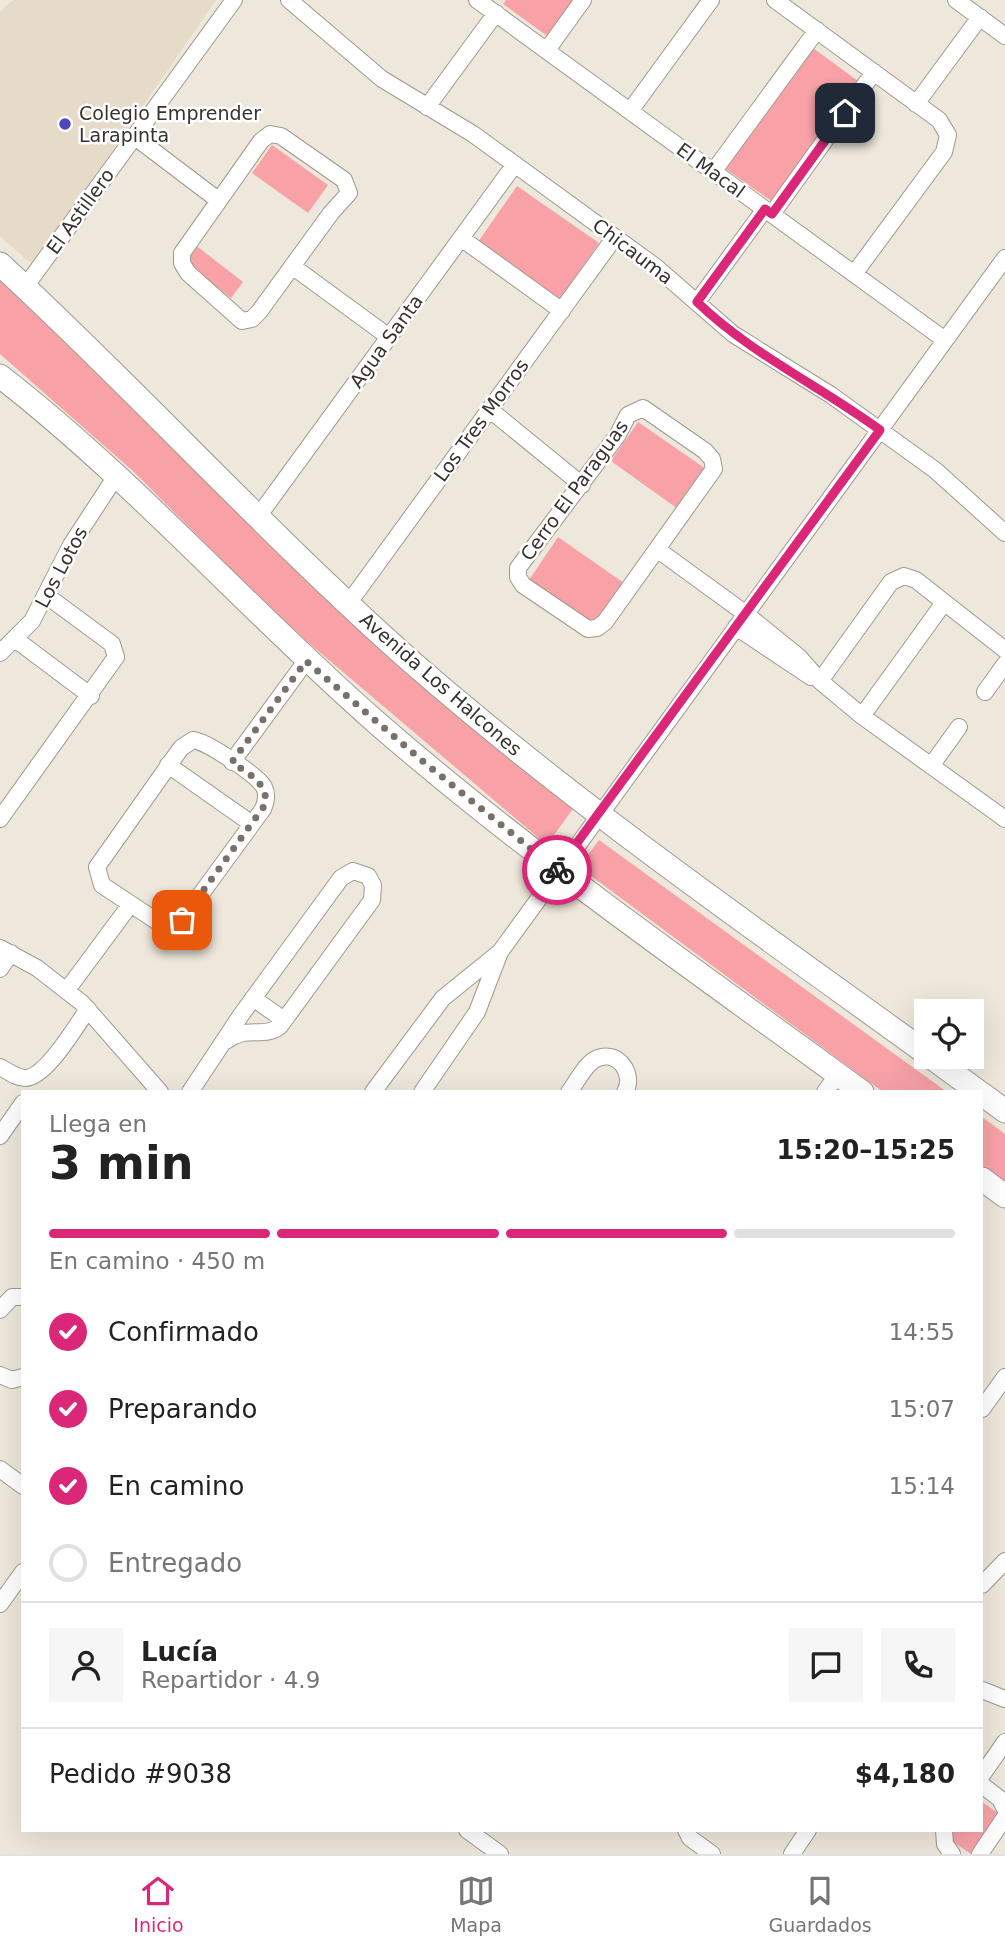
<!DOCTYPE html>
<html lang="es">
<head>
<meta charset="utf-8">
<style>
	:root { --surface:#fff; --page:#f6f6f6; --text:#222; --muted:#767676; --line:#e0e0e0; --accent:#db2777 }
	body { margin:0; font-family:"DejaVu Sans",sans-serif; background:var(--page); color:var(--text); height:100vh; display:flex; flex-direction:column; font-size:26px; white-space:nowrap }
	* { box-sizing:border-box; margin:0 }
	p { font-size:23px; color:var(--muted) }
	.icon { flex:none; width:38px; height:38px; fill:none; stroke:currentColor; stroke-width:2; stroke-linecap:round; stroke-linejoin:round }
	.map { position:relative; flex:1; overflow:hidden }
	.details { position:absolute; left:21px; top:1090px; width:962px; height:742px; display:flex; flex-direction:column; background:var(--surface); border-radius:0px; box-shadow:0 7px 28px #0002 }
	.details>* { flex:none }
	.fabs { position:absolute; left:914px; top:999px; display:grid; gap:14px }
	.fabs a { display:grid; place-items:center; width:70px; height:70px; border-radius:0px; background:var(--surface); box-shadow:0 7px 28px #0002; font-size:35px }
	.pin { position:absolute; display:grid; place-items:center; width:60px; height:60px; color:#fff; margin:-30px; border-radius:14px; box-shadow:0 4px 10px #0006 }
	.courier { position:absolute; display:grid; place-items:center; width:70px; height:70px; margin:-35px; border:5px solid #db2777; border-radius:50%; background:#fff; color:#222; box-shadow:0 2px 9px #0007 }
	.overview em { font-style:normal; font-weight:600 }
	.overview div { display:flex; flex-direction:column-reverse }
	.overview { display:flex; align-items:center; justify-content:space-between; height:119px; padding:0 28px }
	h1 { font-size:46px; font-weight:600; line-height:52px }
	.bar { display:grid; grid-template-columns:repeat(4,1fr); gap:10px 7px; align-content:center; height:84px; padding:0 28px }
	.bar i { height:9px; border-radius:5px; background:var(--line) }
	.bar .current { background:var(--accent) }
	.bar p { grid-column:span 4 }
	.line { display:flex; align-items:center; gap:18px; padding:0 28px; border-top:2px solid var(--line) }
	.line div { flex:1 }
	.round { display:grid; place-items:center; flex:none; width:74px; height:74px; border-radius:0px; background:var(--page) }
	ol { padding:0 28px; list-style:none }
	li { display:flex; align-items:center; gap:21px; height:77px }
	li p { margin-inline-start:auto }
	li .icon { padding:7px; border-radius:50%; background:var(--accent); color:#fff; stroke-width:4 }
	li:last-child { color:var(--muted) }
	li i { width:38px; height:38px; border:4px solid var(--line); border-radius:50% }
	.tab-bar { display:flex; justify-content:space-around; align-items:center; height:98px; border-top:2px solid var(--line); background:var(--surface); font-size:19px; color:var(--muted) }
	.tab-bar a { display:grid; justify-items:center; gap:4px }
	.tab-bar .current { color:var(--accent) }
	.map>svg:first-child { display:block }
	.built { fill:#e6dac8 }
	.green { fill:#f8a2a8 }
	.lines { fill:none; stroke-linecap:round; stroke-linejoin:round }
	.street-casing { stroke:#a0998e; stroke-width:18 }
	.secondary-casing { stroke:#a0998e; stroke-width:25 }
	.street { stroke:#fff; stroke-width:16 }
	.secondary { stroke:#fff; stroke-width:23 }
	.done { stroke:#76726b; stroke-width:7; stroke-dasharray:0 12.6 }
	.route { stroke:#db2777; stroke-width:9 }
	.poi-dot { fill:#4d47be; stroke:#fff; stroke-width:2.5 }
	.labels { text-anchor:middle; stroke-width:5; stroke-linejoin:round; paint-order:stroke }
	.poi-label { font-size:19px; fill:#36332e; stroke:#fff; text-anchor:start }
	.street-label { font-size:19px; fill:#36332e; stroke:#fff }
</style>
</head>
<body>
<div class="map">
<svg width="1005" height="1854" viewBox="0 0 1005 1854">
	<rect width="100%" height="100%" fill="#eee7db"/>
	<!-- built -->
	<path class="built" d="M13,0H216L33,265L0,236V12Z"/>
	<!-- green -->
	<path class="green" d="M506,0H577L550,38L503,4Z
		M813,48L858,81L773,202L724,168Z
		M272,145L328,185L308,213L252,173Z
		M517,186L599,243L559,300L478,242Z
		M194,244L243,282L231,298L192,268L188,255Z
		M0,273L338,610L575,806L547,845L284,622L134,472L0,354Z
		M638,422L706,469L678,509L611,461Z
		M558,537L624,583L595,626L529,580Z
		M599,840L947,1092H883L579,867Z
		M982,1117L1005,1134V1182L982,1165Z
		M982,1802L998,1813L971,1854L946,1837L950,1831L982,1830Z"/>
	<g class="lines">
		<!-- street casing -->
		<g class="street-casing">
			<path id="street" d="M289,0L382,79L473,134L656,267L733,334L831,395L935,470L1005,533
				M477,0L945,340
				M775,0L939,120L948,135L944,152L854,274
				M956,0L1005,36
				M547,50L583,0
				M916,104L980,17
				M427,107L496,13
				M630,111L711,0
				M270,134L281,136L344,180L349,193L331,213L259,312L252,319L242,321L188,273L182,263V253L261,141Z
				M135,137L218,200
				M713,172L817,30
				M772,214L874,72
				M461,238L562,311
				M292,266L389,337
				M25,287L234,0
				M697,302L765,209
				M643,408L705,451L712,459L714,469L605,622L597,628L588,629L523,585L518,577V568L617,436L628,415Z
				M489,409L582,485
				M257,518L515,164
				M658,550L746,614L799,657L820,681L862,716L1005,819
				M348,604L615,237
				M736,627L811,677
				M15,639L91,696
				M0,653L32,621L71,545L116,476
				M820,681L891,582L904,576L916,580L1005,650
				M985,692L1005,664
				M862,716L943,604
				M193,740C206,741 257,775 264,787C268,795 266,802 263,809L182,920L176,926L167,928L102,885L97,867L181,748Z
				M232,762L306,661
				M168,765L252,824
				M931,766L959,727
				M0,819L116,657L112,644L47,596
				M0,948L37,968L82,1003L160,1092
				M0,969L11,953
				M67,990L130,905
				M253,998L284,1020
				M0,1067C8,1071 16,1078 25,1078C46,1078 76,1026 88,1009
				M190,1092L241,1015L341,878L353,871L368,876L373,885L372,900L280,1026C264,1039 246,1025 226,1041
				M373,1092L443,998L500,952
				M422,1092L477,1012L500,952L1005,258
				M569,1092C577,1082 586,1062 598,1058C619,1050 635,1075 625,1092
				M825,1092L838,1074
				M0,1136L23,1103
				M0,1310L12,1297H23
				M0,1375L12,1380L23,1377
				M982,1409L1005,1377
				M0,1469L23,1486
				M982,1585L1005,1561
				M0,1604L23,1572
				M982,1690L1005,1699
				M982,1775L1005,1742
				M982,1785L1000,1799L1005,1809
				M467,1830L500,1854
				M686,1830L690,1838L712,1854
				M944,1830L945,1844L952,1854
				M792,1854L808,1830
				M980,1854L1005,1817"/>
		</g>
		<!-- secondary casing -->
		<g class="secondary-casing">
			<path id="secondary" d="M0,264C141,394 270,537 414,664C576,805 752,927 926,1053
				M0,376C135,481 249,611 377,723C531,857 698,972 862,1092
				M931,1057L979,1092
				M982,1094L1005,1111
				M982,1179L1005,1196"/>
		</g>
		<!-- street -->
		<use href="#street" class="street"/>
		<!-- secondary -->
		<use href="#secondary" class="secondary"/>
	</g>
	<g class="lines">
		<!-- done -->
		<path class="done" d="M182,920L265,805C269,783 248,774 232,762L306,661L425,763L557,870"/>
		<!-- route -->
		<path class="route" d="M557,870L880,430C820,386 751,354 697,302L765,209L772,214L845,113"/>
	</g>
	<!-- markers -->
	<circle class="poi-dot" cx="65" cy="124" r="7"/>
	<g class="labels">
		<!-- poi labels -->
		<g class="poi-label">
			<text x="79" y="120">Colegio Emprender<tspan x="79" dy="22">Larapinta</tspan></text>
		</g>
		<!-- street labels -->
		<g class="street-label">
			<text transform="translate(711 170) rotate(36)" y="7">El Macal</text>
			<text transform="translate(80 211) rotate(-54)" y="7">El Astillero</text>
			<text transform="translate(633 251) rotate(37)" y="7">Chicauma</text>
			<text transform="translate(386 341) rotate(-54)" y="7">Agua Santa</text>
			<text transform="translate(481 420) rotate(-54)" y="7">Los Tres Morros</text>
			<text transform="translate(574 490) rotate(-54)" y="7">Cerro El Paraguas</text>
			<text transform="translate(61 567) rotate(-62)" y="7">Los Lotos</text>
			<text transform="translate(441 684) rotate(41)" y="7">Avenida Los Halcones</text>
		</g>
	</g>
</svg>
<div class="fabs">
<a><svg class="icon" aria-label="locate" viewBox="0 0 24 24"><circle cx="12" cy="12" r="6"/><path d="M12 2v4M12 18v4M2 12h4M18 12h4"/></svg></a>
</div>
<div class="pin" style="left:182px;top:920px;background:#ea580c"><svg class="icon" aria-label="bag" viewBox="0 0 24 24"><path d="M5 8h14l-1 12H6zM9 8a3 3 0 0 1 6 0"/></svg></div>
<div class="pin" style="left:845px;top:113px;background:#1f2937"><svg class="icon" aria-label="home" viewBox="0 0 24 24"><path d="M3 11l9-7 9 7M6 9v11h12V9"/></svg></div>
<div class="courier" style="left:557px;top:870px"><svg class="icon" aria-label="bike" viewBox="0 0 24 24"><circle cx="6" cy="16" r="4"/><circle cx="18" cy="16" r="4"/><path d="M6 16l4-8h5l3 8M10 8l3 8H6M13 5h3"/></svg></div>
<section class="details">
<div class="overview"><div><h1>3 min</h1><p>Llega en</p></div><em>15:20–15:25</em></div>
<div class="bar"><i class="current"></i><i class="current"></i><i class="current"></i><i></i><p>En camino · 450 m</p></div>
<ol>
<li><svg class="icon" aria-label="check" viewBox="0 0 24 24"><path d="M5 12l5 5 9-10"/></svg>Confirmado<p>14:55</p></li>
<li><svg class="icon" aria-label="check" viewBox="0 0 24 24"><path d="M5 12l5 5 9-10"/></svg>Preparando<p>15:07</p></li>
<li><svg class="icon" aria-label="check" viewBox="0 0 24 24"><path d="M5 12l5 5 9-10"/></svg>En camino<p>15:14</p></li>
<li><i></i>Entregado</li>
</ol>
<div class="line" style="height:126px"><a class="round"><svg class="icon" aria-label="person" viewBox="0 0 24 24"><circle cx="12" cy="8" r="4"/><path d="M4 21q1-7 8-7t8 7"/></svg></a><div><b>Lucía</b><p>Repartidor · 4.9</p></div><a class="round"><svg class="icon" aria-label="chat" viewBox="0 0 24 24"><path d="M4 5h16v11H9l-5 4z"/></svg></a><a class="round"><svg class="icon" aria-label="phone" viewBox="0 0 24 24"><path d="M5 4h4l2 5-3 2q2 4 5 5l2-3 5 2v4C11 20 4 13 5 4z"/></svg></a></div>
<div class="line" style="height:91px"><div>Pedido #9038</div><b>$4,180</b></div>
</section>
</div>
<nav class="tab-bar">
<a class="current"><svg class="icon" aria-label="home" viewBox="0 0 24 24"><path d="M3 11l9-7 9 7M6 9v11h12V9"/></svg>Inicio</a>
<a><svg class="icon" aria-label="map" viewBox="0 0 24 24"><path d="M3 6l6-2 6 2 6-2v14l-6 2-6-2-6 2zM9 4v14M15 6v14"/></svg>Mapa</a>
<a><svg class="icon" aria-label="saved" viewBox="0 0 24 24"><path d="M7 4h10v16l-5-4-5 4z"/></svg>Guardados</a>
</nav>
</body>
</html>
